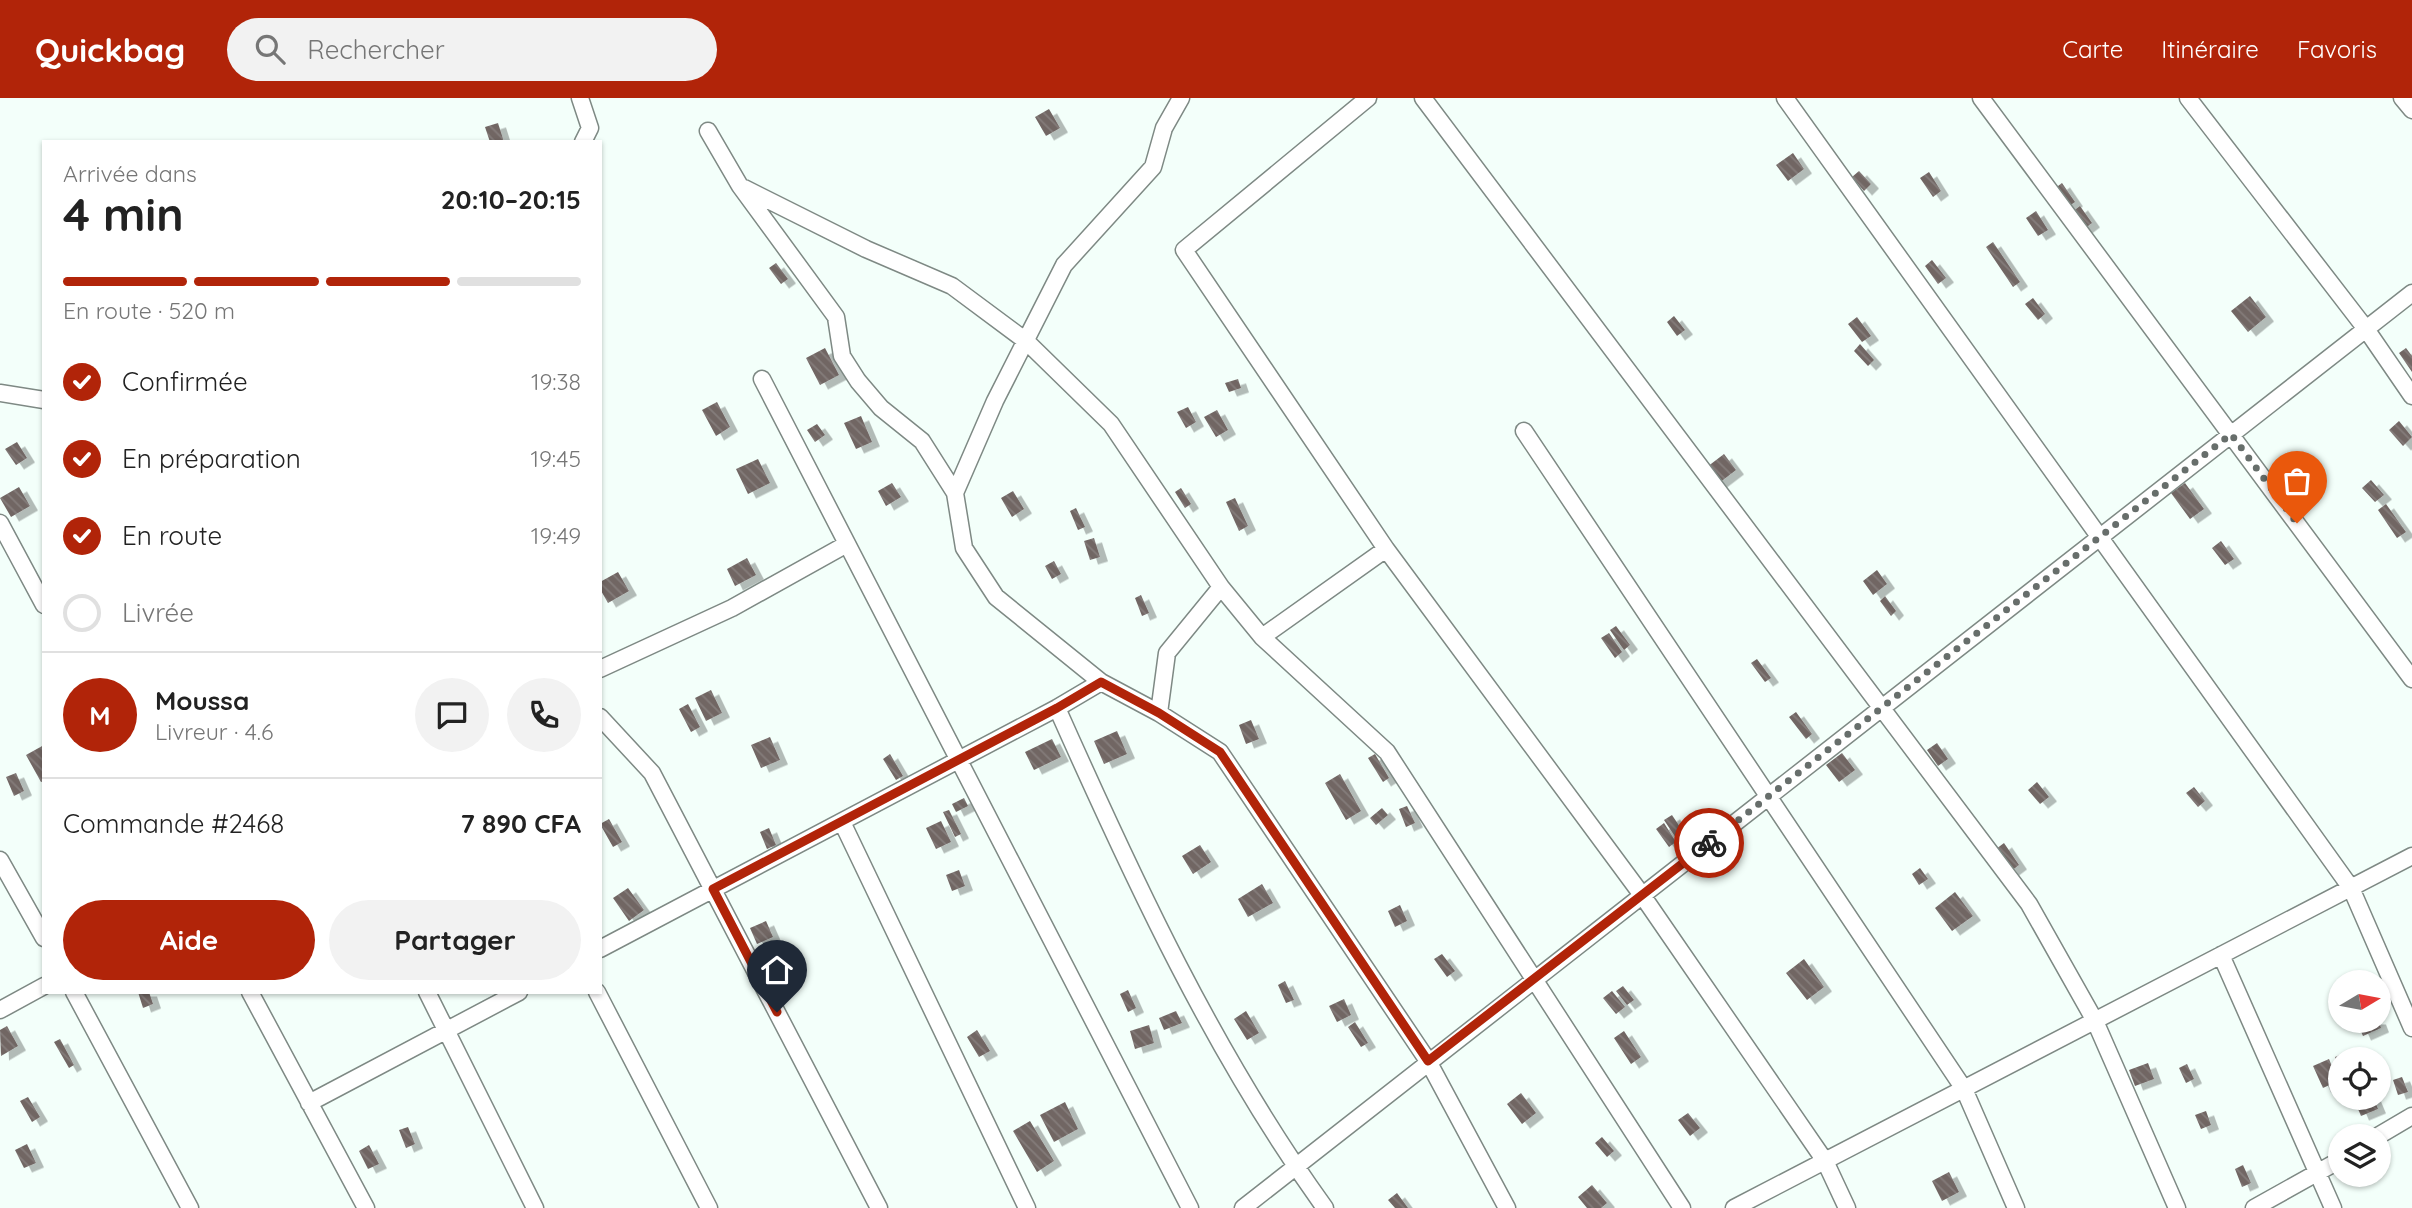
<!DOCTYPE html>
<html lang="fr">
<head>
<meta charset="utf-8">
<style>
	:root { --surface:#fff; --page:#f2f2f2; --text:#222; --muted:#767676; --line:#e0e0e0; --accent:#b12409 }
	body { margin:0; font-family:Quicksand,sans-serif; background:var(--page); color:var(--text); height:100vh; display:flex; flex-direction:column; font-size:26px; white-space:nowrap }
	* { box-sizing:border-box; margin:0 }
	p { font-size:23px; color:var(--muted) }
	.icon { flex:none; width:38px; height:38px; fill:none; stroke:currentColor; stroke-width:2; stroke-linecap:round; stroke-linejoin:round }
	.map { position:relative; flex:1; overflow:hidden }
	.panel { position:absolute; left:42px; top:42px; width:560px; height:854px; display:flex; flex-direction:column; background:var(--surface); border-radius:0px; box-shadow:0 2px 5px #0004 }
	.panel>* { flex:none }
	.needle { width:46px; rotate:80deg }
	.fabs { position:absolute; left:2328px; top:872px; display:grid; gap:14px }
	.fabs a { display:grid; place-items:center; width:63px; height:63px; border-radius:50%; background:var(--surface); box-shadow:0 2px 5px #0004; font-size:35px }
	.pin { position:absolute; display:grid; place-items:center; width:60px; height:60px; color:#fff; margin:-72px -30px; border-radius:50% 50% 50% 0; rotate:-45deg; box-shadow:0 0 7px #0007 }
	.pin .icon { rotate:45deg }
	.courier { position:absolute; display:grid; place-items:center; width:70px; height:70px; margin:-35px; border:5px solid #b12409; border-radius:50%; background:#fff; color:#222; box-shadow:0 2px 9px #0007 }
	.summary em { font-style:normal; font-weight:700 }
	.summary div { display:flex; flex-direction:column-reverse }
	.summary { display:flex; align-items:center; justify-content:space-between; height:119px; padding:0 21px }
	h1 { font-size:46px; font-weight:700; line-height:52px }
	.bar { display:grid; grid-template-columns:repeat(4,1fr); gap:10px 7px; align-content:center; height:84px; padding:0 21px }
	.bar i { height:9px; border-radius:5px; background:var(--line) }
	.bar .active { background:var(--accent) }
	.bar p { grid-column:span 4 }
	.line { display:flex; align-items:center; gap:18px; padding:0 21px; border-top:2px solid var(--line) }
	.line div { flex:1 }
	.round { display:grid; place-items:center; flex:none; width:74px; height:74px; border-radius:37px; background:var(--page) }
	ol { padding:0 21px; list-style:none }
	li { display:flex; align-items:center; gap:21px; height:77px }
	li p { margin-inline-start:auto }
	li .icon { padding:7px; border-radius:50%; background:var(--accent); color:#fff; stroke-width:4 }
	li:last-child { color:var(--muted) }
	li i { width:38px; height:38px; border:4px solid var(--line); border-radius:50% }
	.action { display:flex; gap:14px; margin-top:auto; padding:14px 21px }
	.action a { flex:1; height:80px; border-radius:42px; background:var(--accent); color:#fff; font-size:28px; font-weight:700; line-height:80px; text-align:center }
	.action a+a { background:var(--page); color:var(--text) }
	header { display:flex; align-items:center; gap:42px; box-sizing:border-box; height:98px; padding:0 35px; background:var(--accent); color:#fff }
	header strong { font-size:33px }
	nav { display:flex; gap:38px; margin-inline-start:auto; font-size:24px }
	.search { width:490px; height:63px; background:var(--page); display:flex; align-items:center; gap:18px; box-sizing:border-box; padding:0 24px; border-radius:38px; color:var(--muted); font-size:26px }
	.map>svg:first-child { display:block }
	.building { fill:url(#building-back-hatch); filter:url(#shadow) }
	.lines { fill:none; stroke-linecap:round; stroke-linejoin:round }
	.street-casing { stroke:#7e8984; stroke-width:19 }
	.street { stroke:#fff; stroke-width:16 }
	.done { stroke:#676e6b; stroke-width:7; stroke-dasharray:0 12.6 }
	.route { stroke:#b12409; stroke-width:9 }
</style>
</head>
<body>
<header>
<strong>Quickbag</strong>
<div class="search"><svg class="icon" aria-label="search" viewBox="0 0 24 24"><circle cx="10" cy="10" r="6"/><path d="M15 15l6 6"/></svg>Rechercher</div>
<nav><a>Carte</a><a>Itinéraire</a><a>Favoris</a></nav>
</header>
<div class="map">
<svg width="2412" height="1110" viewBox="0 0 2412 1110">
	<defs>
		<pattern id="building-back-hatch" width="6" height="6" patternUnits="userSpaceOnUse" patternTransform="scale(1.75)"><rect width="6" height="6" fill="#716664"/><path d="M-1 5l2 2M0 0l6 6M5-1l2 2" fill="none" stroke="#847c7a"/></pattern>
		<filter id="shadow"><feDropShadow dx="8" dy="4.5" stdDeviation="0" flood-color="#0004"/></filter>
	</defs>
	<rect width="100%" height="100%" fill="#f3fffa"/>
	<!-- building -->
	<path class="building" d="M1049,11L1060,30L1046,38L1035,19Z
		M498,25L504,44H490L485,29Z
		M1793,55L1804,71L1788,83L1776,67Z
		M1859,73L1871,86L1864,93L1852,79Z
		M1929,74L1941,93L1933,99L1920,80Z
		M2062,85L2075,104L2066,110L2054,91Z
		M2080,108L2092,125L2084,131L2072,114Z
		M2036,113L2048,132L2038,138L2026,120Z
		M1993,144L2020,184L2013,189L1986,149Z
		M1932,162L1946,180L1938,186L1925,168Z
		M776,165L788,181L781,186L769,170Z
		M2250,198L2266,219L2248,234L2231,213Z
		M2033,200L2045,216L2038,222L2025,206Z
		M1674,218L1685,232L1677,238L1667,224Z
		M1857,219L1871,238L1862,244L1848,226Z
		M1860,246L1874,262L1868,268L1854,253Z
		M825,250L839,277L820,287L806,260Z
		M2406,250L2412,258V274L2399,255Z
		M1238,281L1241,290L1229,294L1225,285Z
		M717,304L730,329L716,338L702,312Z
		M1188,309L1196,324L1186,330L1177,314Z
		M1217,312L1228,332L1216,339L1204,319Z
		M861,318L872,344L856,351L844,325Z
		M2399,323L2412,339L2403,348L2389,332Z
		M817,326L825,337L815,344L807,332Z
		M17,344L27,360L16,367L5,351Z
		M1724,356L1736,372L1719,385L1707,369Z
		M758,361L770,385L748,396L736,371Z
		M2371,382L2384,397L2375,404L2362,390Z
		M892,385L901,399L886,408L878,393Z
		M2185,385L2204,411L2190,421L2171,395Z
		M19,389L30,408L11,419L0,400Z
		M1181,390L1191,406L1185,410L1175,394Z
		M1013,393L1024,411L1012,419L1001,400Z
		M1235,400L1248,428L1239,433L1226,404Z
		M2386,406L2406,434L2397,440L2378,412Z
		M1076,410L1085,429L1078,432L1070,413Z
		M1094,440L1100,459L1090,462L1084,443Z
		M2221,443L2234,461L2225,467L2212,450Z
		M747,460L756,477L735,488L727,471Z
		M1054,463L1061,476L1052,481L1045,468Z
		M1877,472L1887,486L1873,497L1863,483Z
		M618,474L629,493L608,505L600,491V484Z
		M1141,497L1149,515L1142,518L1135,500Z
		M1885,498L1896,513L1891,518L1880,503Z
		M1616,528L1630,547L1624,552L1610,532Z
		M1609,535L1622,554L1615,560L1601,540Z
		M1757,561L1771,580L1765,584L1751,565Z
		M711,592L722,615L706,623L695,600Z
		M688,606L700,629L691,634L679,611Z
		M1796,614L1812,636L1806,641L1789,619Z
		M1251,622L1259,641L1246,646L1239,627Z
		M1117,633L1127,656L1104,666L1094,643Z
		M770,639L780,662L761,670L751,647Z
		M1052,641L1061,659L1034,672L1025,654Z
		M1937,645L1948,661L1938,668L1927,652Z
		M44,647V683L41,684L26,657Z
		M1842,655L1855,672L1839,684L1826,667Z
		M890,656L903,678L896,682L883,661Z
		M1375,656L1389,680L1383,684L1368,660Z
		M16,675L24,693L14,698L6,679Z
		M1340,676L1361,713L1346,722L1325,685Z
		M2037,684L2049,699L2040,706L2028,692Z
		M2194,689L2205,703L2198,709L2186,695Z
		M964,700L968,708L956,714L952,706Z
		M1407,708L1415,725L1406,729L1399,711Z
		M1382,710L1388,717L1376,727L1370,720Z
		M949,712L961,736L955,739L943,714Z
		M1672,717L1686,738L1678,743L1664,722Z
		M609,721L622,744L613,749L600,726Z
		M941,723L951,744L936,751L926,730Z
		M1664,725L1676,744L1669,749L1656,731Z
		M769,730L776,747L767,751L760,734Z
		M2004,745L2019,767L2011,773L1996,751Z
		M1200,747L1211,764L1193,776L1182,758Z
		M1920,770L1928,781L1919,787L1912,776Z
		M959,772L965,788L952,793L946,777Z
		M1262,786L1273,805L1248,819L1238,801Z
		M628,790L644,812L629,823L613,800Z
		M1955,794L1973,818L1952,833L1935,810Z
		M1400,807L1407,823L1395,829L1388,813Z
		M766,823L773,839L757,846L750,830Z
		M1442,856L1455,873L1447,879L1434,861Z
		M1804,861L1824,889L1807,902L1786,875Z
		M1285,883L1294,902L1286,905L1278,887Z
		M1623,888L1634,902L1627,907L1616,893Z
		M1128,892L1136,910L1128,914L1120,896Z
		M1612,893L1625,909L1616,916L1603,900Z
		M138,894H149L153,906L143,910Z
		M1344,901L1351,917L1337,924L1329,908Z
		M1176,913L1182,925L1164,932L1159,920Z
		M1246,913L1259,935L1247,942L1234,921Z
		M2356,922H2378L2381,930L2363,938Z
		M1355,924L1368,945L1361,949L1348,929Z
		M1149,927L1154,945L1135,951L1130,933Z
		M7,928L18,948L1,958L0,932Z
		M977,932L990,953L979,959L967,939Z
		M1624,933L1641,959L1631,966L1614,940Z
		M60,941L74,967L69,970L54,944Z
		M2352,952L2356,961H2340L2339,972L2335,959Z
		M2329,961L2338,983L2323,990L2313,968Z
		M2148,965L2154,981L2135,988L2129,972Z
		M2187,966L2194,981L2186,985L2179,970Z
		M2402,979L2408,994L2398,997L2393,982Z
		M1521,995L1536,1015L1522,1026L1507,1006Z
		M28,999L40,1019L32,1024L20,1003Z
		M2353,999H2373L2378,1011L2361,1018Z
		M1065,1004L1078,1031L1054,1044L1040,1017Z
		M2206,1013L2211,1027L2201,1031L2195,1017Z
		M1688,1015L1700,1030L1690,1038L1678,1022Z
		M1030,1023L1054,1063L1037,1074L1013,1033Z
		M408,1029L415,1046L406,1050L399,1032Z
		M1602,1039L1614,1053L1607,1059L1595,1045Z
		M27,1046L36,1065L24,1070L15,1052Z
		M369,1047L379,1066L368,1071L359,1053Z
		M2243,1067L2251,1085L2242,1089L2235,1071Z
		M1949,1074L1959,1094L1942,1103L1932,1083Z
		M1592,1087L1607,1105L1601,1110H1587L1578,1099Z
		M1397,1095L1408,1110H1395L1388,1102Z"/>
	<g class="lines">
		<!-- street casing -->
		<g class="street-casing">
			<path id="street" d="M580,0L590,30L583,44
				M1368,0L1184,152L1386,451L1642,797L1825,1063L1847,1110
				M1423,0L2029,806L2095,923L2177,1110
				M1785,0L2351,790L2412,930
				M1981,0L2412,581
				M2188,0L2366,231L2412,298
				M2402,0L2412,12
				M708,33L740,88L836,219L842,258L858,283L881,310L922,343L955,395L964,450L996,499L1101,584L1159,615L1220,654L1428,963L1507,1110
				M744,90L866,151L952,188L1026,243L1111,326L1221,489
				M762,281L1190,1110
				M0,295L44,302
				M1524,333L1964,991L2016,1110
				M955,395L995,303L1064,167L1153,69L1164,30L1181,0
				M0,425L44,507
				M1262,539L1386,451
				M600,571L732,510L847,446
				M1057,610C1134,783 1214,956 1325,1110
				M1159,615L1167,555L1221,489L1262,539L1387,654L1682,1110
				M600,619L652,675L879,1110
				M842,724L1027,1110
				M0,762L44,840
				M600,851L1057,610L1101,584
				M2221,857L2333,1110
				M74,894L190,1110
				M250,894L366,1110
				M427,894L535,1110
				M597,894L709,1110
				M0,912L44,888
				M309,1005L519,894
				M2378,1038L2412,1018
				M1243,1110L2412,195
				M1734,1110L2412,758
				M2254,1110L2340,1062"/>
		</g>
		<!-- street -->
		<use href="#street" class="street"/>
	</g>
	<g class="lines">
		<!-- done -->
		<path class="done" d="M1709,745L2231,336L2297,425"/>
		<!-- route -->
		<path class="route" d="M777,914L713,791L1057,610L1101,584L1159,615L1220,654L1428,963L1709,745"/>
	</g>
</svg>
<div class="fabs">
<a><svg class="needle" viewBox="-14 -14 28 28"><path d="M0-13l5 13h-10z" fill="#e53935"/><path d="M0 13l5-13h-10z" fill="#767676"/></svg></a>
<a><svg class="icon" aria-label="locate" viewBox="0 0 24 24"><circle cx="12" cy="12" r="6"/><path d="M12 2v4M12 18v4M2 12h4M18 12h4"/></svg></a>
<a><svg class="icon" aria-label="layers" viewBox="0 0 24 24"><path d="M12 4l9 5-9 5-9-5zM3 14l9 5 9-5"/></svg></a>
</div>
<div class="pin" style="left:2297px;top:425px;background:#ea580c"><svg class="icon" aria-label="bag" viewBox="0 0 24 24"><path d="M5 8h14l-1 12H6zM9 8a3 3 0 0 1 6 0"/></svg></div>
<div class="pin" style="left:777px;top:914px;background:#1f2937"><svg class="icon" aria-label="home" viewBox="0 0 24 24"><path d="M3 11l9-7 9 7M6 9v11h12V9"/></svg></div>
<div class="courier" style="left:1709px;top:745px"><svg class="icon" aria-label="bike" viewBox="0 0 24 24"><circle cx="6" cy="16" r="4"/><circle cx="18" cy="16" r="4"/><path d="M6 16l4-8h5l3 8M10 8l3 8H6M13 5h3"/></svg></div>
<section class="panel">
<div class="summary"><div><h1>4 min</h1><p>Arrivée dans</p></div><em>20:10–20:15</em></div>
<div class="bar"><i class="active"></i><i class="active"></i><i class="active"></i><i></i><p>En route · 520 m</p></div>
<ol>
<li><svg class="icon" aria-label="check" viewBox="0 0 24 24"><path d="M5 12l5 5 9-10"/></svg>Confirmée<p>19:38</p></li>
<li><svg class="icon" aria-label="check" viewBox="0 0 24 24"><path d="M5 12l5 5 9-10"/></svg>En préparation<p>19:45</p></li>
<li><svg class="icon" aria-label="check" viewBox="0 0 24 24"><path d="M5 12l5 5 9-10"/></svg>En route<p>19:49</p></li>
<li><i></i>Livrée</li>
</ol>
<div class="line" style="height:126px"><b class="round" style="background:var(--accent);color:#fff">M</b><div><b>Moussa</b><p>Livreur · 4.6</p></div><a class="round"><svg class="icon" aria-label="chat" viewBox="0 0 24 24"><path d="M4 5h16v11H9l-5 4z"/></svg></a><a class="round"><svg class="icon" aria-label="phone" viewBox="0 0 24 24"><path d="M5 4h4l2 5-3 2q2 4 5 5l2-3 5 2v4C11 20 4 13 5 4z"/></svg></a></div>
<div class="line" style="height:91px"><div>Commande #2468</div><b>7 890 CFA</b></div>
<div class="action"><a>Aide</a><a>Partager</a></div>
</section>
</div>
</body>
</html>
